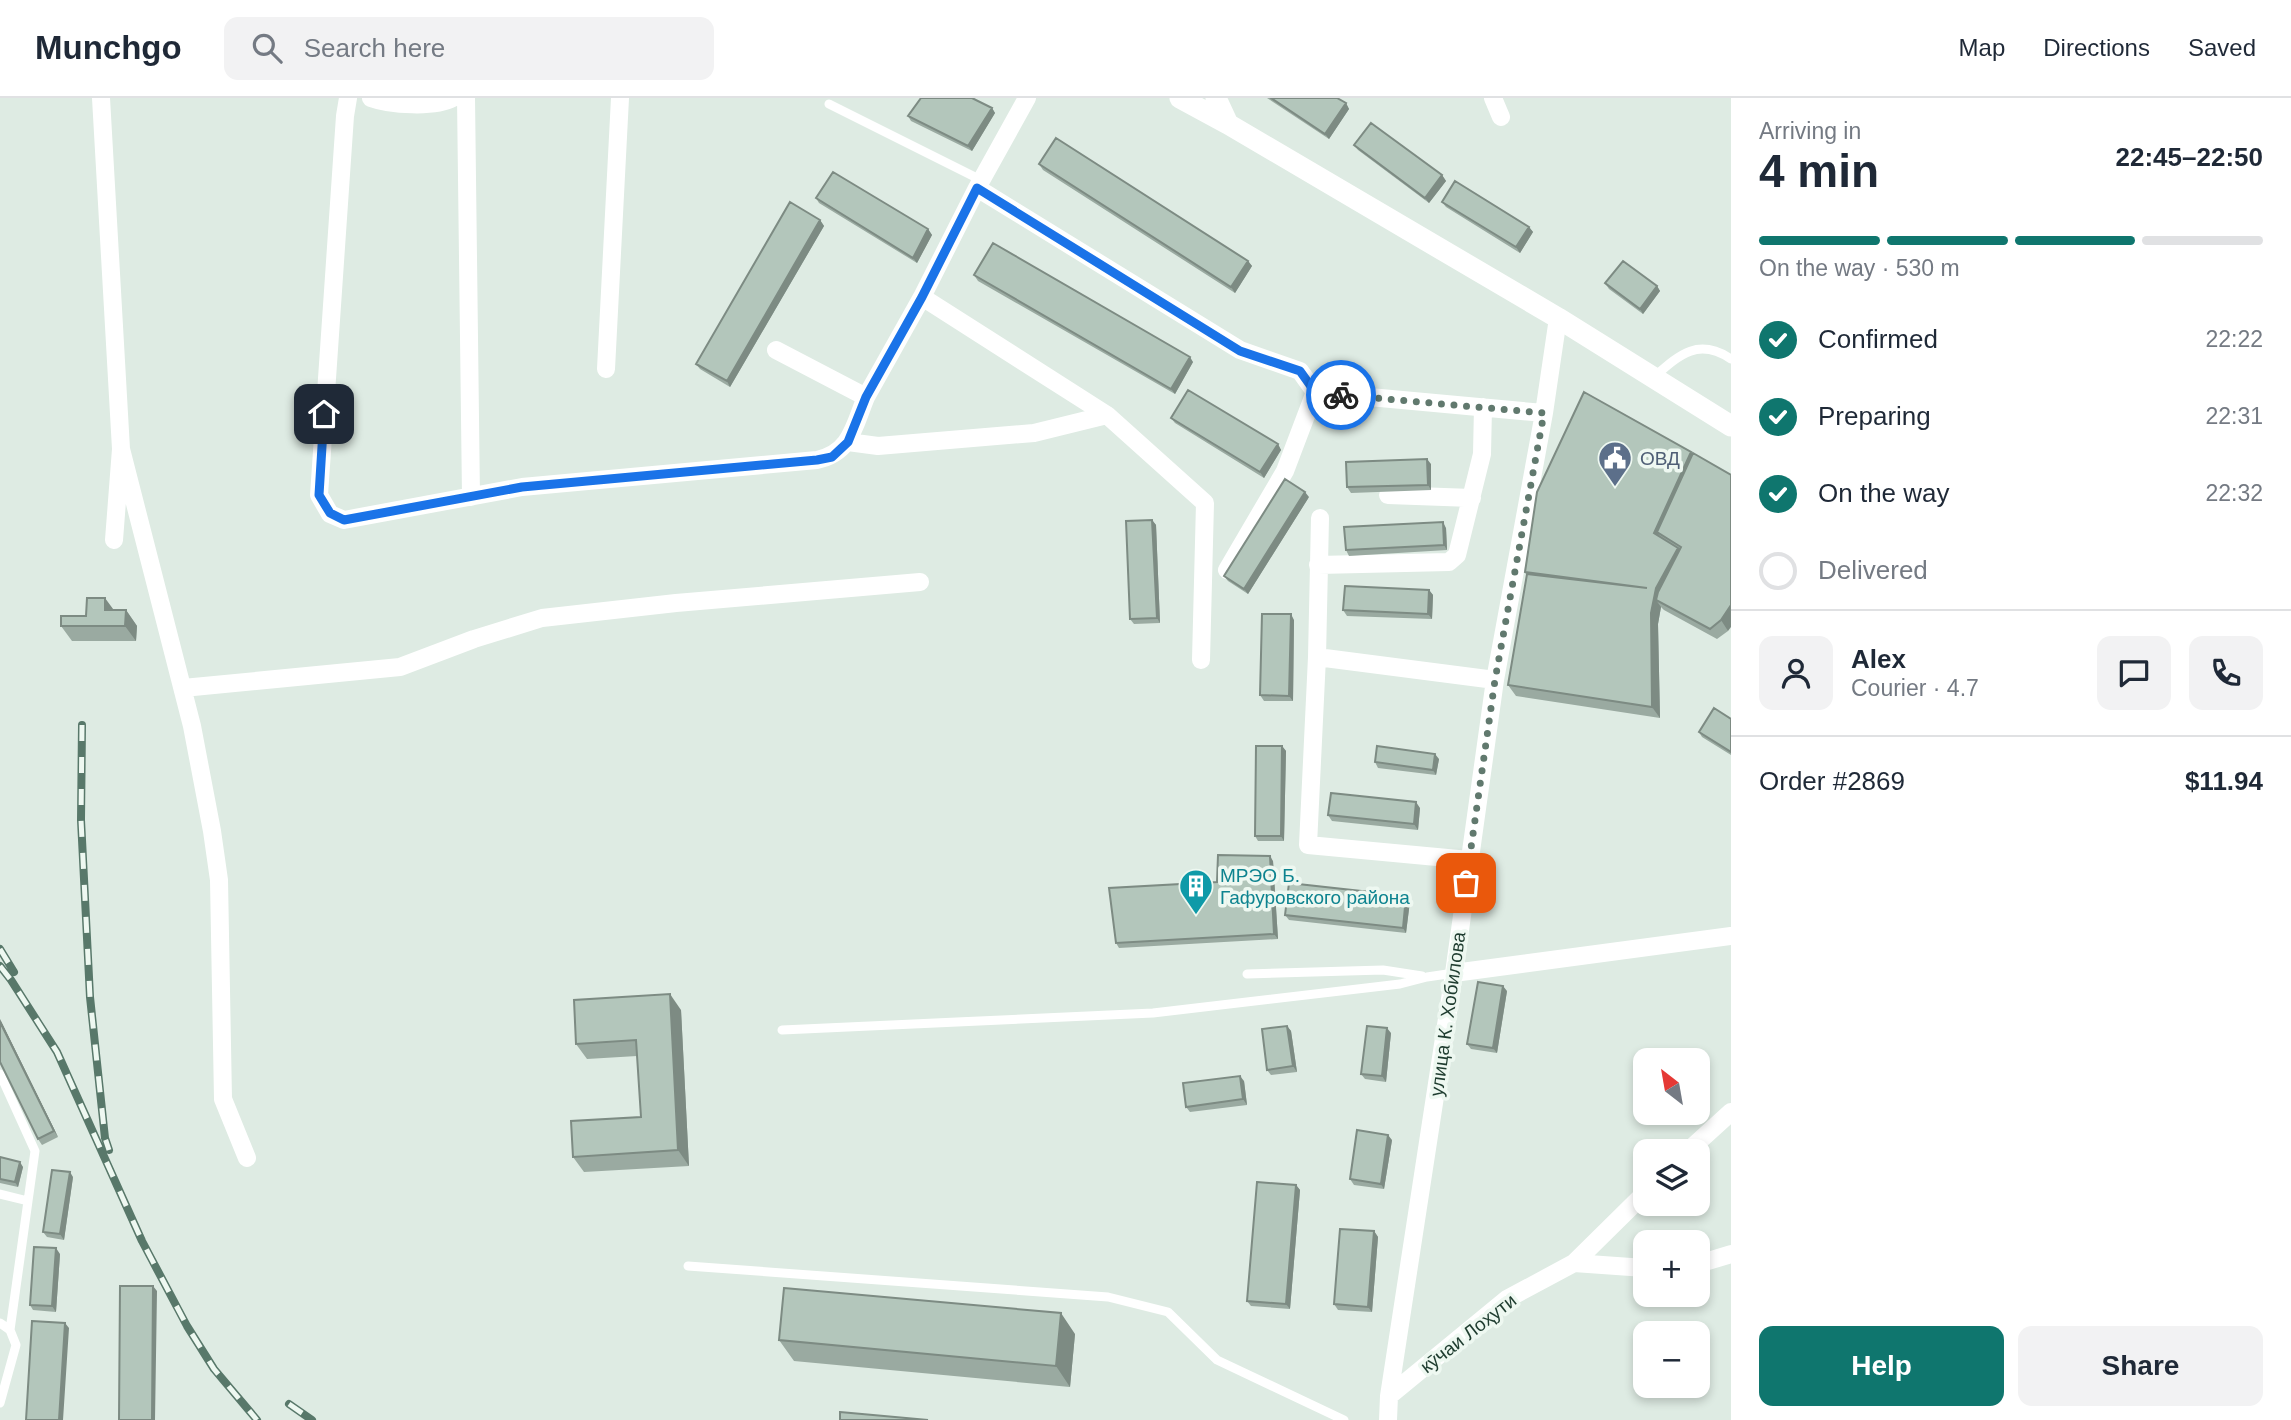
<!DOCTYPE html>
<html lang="en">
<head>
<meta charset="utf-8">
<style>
	:root { --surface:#fff; --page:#f2f2f3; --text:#1f2937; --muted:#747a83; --line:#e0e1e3; --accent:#0f766e }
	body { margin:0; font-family:Arial,sans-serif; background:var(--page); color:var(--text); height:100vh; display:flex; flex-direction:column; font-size:26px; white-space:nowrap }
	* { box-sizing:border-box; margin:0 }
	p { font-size:23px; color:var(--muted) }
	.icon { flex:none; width:38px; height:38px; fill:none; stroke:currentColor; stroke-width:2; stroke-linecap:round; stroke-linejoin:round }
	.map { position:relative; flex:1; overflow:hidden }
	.side { display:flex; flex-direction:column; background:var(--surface); width:560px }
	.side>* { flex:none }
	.needle { width:46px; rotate:329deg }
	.fabs { position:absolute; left:1633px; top:950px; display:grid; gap:14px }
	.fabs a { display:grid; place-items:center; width:77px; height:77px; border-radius:14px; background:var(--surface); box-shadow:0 4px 10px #0003; font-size:35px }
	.pin { position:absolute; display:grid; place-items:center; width:60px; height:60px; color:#fff; margin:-30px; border-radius:14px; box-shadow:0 4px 10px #0006 }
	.courier { position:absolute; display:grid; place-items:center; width:70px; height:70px; margin:-35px; border:5px solid #1a73e8; border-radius:50%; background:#fff; color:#222; box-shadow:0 2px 9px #0007 }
	.headline em { font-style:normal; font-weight:600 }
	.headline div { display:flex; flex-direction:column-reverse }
	.headline { display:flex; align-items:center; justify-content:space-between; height:119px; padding:0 28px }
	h1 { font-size:46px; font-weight:600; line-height:52px }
	.bar { display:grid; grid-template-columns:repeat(4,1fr); gap:10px 7px; align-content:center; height:84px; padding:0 28px }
	.bar i { height:9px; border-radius:5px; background:var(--line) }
	.bar .current { background:var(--accent) }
	.bar p { grid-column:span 4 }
	.line { display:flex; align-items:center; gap:18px; padding:0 28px; border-top:2px solid var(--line) }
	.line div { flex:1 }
	.round { display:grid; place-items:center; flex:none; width:74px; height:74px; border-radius:14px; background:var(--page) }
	ol { padding:0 28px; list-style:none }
	li { display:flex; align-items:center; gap:21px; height:77px }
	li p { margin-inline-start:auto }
	li .icon { padding:7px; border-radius:50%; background:var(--accent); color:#fff; stroke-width:4 }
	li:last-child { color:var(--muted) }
	li i { width:38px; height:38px; border:4px solid var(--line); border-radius:50% }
	.action { display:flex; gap:14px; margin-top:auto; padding:14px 28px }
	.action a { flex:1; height:80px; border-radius:14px; background:var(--accent); color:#fff; font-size:28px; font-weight:600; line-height:80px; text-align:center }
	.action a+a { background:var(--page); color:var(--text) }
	header { display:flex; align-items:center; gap:42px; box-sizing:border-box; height:98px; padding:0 35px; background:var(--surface); border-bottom:2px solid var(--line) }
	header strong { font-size:33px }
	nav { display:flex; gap:38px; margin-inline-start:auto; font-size:24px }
	.search { width:490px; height:63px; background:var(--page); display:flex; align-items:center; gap:18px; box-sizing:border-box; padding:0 24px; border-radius:14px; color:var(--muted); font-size:26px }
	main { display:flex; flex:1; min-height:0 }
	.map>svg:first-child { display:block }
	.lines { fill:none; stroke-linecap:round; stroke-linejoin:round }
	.lane { stroke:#fff; stroke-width:9 }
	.street { stroke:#fff; stroke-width:18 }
	.secondary { stroke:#fff; stroke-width:21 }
	.rail-casing { stroke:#58786a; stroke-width:8 }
	.rail { stroke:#eef8f1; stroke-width:5; stroke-dasharray:16; stroke-linecap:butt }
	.wall { fill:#9aaaa1 }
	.shaded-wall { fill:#7d8b83 }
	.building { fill:#b3c6bb; stroke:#7d8b83; stroke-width:2 }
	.done { stroke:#61796e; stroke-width:7; stroke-dasharray:0 12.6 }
	.route { stroke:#1a73e8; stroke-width:9 }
	.labels { text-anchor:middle; stroke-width:7; stroke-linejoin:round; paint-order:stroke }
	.service-label { font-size:19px; fill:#4e5e75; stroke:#eef8f1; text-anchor:start }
	.culture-label { font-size:19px; fill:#0d838f; stroke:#eef8f1; text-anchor:start }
	.street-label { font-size:19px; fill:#1e3c2f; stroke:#eef8f1 }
</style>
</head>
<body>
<header>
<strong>Munchgo</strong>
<div class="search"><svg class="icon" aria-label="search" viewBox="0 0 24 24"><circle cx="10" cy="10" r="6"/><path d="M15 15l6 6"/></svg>Search here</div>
<nav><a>Map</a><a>Directions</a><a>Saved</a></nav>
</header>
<main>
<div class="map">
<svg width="1731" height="1322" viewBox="0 0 1731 1322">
	<rect width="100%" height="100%" fill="#deebe3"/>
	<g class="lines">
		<!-- lane -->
		<path class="lane" d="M829,6L981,82
			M1654,279C1679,257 1698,239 1731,261
			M1247,876L1383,872L1422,878
			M782,932L1153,915L1400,886L1427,879L1454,875
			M0,976L35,1053L10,1232
			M0,1096L28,1103
			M688,1168L1108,1199L1168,1214L1217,1262L1344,1322
			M0,1225L10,1232L16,1247L0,1305"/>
		<!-- street -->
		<path class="street" d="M101,0L121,351L114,442
			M348,0L345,18L319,397L330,416L344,422L522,389L817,362C851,355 854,328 866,299
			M371,0C390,7 435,10 453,0
			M466,0L471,399
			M1027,0L977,90L922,199L1107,317L1205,405L1201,562
			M1493,0L1501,19
			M977,90L1240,252L1300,273L1315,294
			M776,252L866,299L922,199
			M606,271L620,0
			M848,344L878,348L1034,335L1107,317
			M121,351L192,628L212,733L219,782L223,1001L247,1060
			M1388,397L1472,400
			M1320,420L1317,559L1308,747L1469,762
			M1318,467L1449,464L1457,457L1482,356L1483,309
			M1227,472L1285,373L1315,294L1544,315
			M1317,559L1495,582
			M183,590L400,569L474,541L542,520L676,505L920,484
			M1454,875L1731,838
			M1687,1054L1731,1014
			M1574,1165L1645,1170
			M1698,1166L1731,1156
			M1389,1298L1507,1201L1574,1165L1645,1095
			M1388,1322L1389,1298L1454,875L1495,582L1544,315L1558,220"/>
		<!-- secondary -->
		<path class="secondary" d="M1180,0L1228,26L1558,220L1731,328
			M1216,0L1228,26"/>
		<!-- rail casing -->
		<g class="rail-casing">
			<path id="rail" d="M82,627L81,722L90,899L105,1040L109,1052
				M0,851L14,874
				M0,868L11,882L57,954L142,1143L187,1228L214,1271L257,1322
				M289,1306L312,1322"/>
		</g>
		<!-- rail -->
		<use href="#rail" class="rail"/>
	</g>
	<!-- wall -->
	<path class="wall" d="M1267,0H1337L1346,5L1349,11L1329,41Z
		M992,10L995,15L972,53L911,23L908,18Z
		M1354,47L1442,77L1446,83L1429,105L1358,52Z
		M1039,66L1248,163L1252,168L1235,195L1043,72Z
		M816,100L928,131L932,137L917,165L819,105Z
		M1442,104L1529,129L1533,134L1520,155L1446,109Z
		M820,122L824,128L730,289L700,271L696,266Z
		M974,177L1193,264L1175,296L978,183Z
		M1605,185L1657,188L1660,193L1643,216L1609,191Z
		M1171,320L1278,346L1281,352L1264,380L1175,325Z
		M1691,354L1693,356L1728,533L1717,541L1664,512L1661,509L1658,526L1660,620L1516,598L1508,587L1527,478L1525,474Z
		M1431,366V392L1351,395L1347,389Z
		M1309,399L1248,496L1228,483L1224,478Z
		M1152,422L1156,427L1160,525L1134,526L1130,521Z
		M1446,430L1447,452L1349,458L1346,452Z
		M1429,492L1433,497L1432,521L1347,518L1343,512Z
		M113,512H126L137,528L136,543H72L61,528L86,518Z
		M1294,522L1293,603H1264L1260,597Z
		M1731,621V657L1702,639L1699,634Z
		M1282,648L1286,653L1284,743H1258L1255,738Z
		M1439,661L1436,677L1378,670L1375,664Z
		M1420,710L1418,732L1332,723L1328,717Z
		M1273,763L1278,841L1119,850L1116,845L1217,784Z
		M1410,803L1406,835L1289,822L1285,817Z
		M1507,893L1497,955L1471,951L1467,946Z
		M681,912L689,1068L584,1074L573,1059L641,1019L637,958L587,961L576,946Z
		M0,921L58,1039L42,1047L38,1041Z
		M1287,928L1291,933L1297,974L1271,977L1267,972Z
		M1391,935L1386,984L1365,981L1361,976Z
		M1244,983L1247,1007L1190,1014L1186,1009Z
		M1392,1042L1384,1091L1354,1087L1350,1081Z
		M0,1059L23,1069L18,1089L0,1085Z
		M73,1079L64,1142L47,1139L43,1134Z
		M1296,1087L1300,1092L1290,1211L1251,1208L1247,1203Z
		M1374,1133L1378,1139L1372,1214L1338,1212L1334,1206Z
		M60,1156L56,1214L33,1212L30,1207Z
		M1075,1236L1070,1289L794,1263L779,1242Z"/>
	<!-- shaded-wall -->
	<path class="shaded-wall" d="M1346,5L1349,11L1329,41L1325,36Z
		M992,10L995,15L972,53L968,48Z
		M1442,77L1446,83L1429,105L1425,100Z
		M820,122L824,128L730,289L727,283Z
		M1529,129L1533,134L1520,155L1516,149Z
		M928,131L932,137L917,165L913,160Z
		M1248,163L1252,168L1235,195L1231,189Z
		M1657,188L1660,193L1643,216L1640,211Z
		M1190,259L1193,264L1175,296L1171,291Z
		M1278,346L1281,352L1264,380L1260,374Z
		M1691,354L1699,365L1657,434L1663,443L1654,435Z
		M1427,361L1431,366V392L1428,387Z
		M1305,394L1309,399L1248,496L1244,491Z
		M1152,422L1156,427L1160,525L1157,520Z
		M1443,424L1446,430L1447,452L1444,447Z
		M1678,450L1686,460L1656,502L1661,509L1658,526L1660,620L1652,609L1651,515L1656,490Z
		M1429,492L1433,497L1432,521L1428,516Z
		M105,500L116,515L105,512Z
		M1731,507V529L1728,533L1721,522Z
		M126,512L137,528L136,543L125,528Z
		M1291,516L1294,522L1293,603L1289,598Z
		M1282,648L1286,653L1284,743L1281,738Z
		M1435,656L1439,661L1436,677L1433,672Z
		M1416,704L1420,710L1418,732L1414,726Z
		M1270,758L1273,763L1278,841L1274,836Z
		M1406,798L1410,803L1406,835L1403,830Z
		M1503,888L1507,893L1497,955L1493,950Z
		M670,896L681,912L689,1068L678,1052Z
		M0,921L58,1039L54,1033L0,924Z
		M1287,928L1291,933L1297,974L1293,968Z
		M1387,930L1391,935L1386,984L1382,978Z
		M1240,978L1244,983L1247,1007L1243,1001Z
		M1388,1037L1392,1042L1384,1091L1381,1086Z
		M20,1064L23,1069L18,1089L15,1084Z
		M70,1074L73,1079L64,1142L60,1136Z
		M1296,1087L1300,1092L1290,1211L1286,1206Z
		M1374,1133L1378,1139L1372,1214L1368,1209Z
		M56,1150L60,1156L56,1214L52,1208Z
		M153,1188L157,1193L155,1322H152Z
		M1061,1215L1075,1236L1070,1289L1056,1268Z
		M65,1225L69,1230L63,1322H59Z"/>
	<!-- building -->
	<path class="building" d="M921,0H972L992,10L968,48L908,18Z
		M1271,0H1337L1346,5L1325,36Z
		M1371,25L1442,77L1425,100L1354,47Z
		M1056,40L1248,163L1231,189L1039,66Z
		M833,74L928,131L913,160L816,100Z
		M1455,83L1529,129L1516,149L1442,104Z
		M790,104L820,122L727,283L696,266Z
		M993,145L1190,259L1171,291L974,177Z
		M1623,163L1657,188L1640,211L1605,185Z
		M1188,292L1278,346L1260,374L1171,320Z
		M1584,294L1691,354L1654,435L1678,450L1656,490L1651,515L1652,609L1508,587L1527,476L1647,490L1525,474L1537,394Z
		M1693,355L1731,377V507L1721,522L1710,531L1656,502L1658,494L1681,449L1657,434Z
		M1427,361L1428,387L1347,389L1346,364Z
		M1285,381L1305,394L1244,491L1224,478Z
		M1152,422L1157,520L1130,521L1126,423Z
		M1443,424L1444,447L1346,452L1344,429Z
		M1345,488L1429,492L1428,516L1343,512Z
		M87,500H105V512H126L125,528H61V518H86Z
		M1262,516H1291L1289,598L1260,597Z
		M1714,610L1731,621V654L1699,634Z
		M1256,648H1282L1281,738H1255Z
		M1377,648L1435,656L1433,672L1375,664Z
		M1331,695L1416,704L1414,726L1328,717Z
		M1218,757L1270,758L1274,836L1116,845L1109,790L1217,784Z
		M1289,785L1406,798L1403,830L1285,817Z
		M1478,884L1503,888L1493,950L1467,946Z
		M670,896L678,1052L573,1059L571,1023L641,1019L636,942L576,946L574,902Z
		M0,924L54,1033L38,1041L0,964Z
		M1287,928L1293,968L1267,972L1262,931Z
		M1367,928L1387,930L1382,978L1361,976Z
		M1240,978L1243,1001L1186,1009L1183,985Z
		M1357,1032L1388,1037L1381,1086L1350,1081Z
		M0,1059L20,1064L15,1084L0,1081Z
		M52,1072L70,1074L60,1136L43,1134Z
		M1257,1084L1296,1087L1286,1206L1247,1203Z
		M1340,1131L1374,1133L1368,1209L1334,1206Z
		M34,1149L56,1150L52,1208L30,1207Z
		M120,1188H153L152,1322H119Z
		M784,1190L1061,1215L1056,1268L779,1242Z
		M32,1223L65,1225L59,1322H26Z
		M840,1314L928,1322H840Z"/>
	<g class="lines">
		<!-- done -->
		<path class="done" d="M1341,297L1544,315L1495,582L1466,785"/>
		<!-- route -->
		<path class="route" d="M324,316L319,397L330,415L344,422L522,389L817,362L832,359L848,344L866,299L922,199L977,90L1240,253L1300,273L1315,294L1341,297"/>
	</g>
	<!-- icons -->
	<defs>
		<g id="civic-pin" transform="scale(1.75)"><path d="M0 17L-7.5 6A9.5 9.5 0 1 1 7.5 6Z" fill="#5c6f8a" stroke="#eef8f1"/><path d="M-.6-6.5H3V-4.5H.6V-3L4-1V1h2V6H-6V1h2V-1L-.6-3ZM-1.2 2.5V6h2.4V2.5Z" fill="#fff"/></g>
		<g id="building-pin" transform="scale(1.75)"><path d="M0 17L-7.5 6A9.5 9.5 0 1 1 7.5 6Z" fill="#0f9aa8" stroke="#eef8f1"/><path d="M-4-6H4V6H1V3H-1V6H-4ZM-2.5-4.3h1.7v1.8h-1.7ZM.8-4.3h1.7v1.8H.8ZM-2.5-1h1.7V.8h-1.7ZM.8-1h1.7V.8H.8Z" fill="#fff"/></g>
	</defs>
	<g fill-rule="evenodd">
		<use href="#civic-pin" x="1615" y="360"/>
		<use href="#building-pin" x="1196" y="788"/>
	</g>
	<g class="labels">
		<!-- service labels -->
		<g class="service-label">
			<text x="1640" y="367">ОВД</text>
		</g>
		<!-- culture labels -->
		<g class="culture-label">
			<text x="1220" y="784">МРЭО Б.<tspan x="1220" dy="22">Гафуровского района</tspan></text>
		</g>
		<!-- street labels -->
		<g class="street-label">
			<text transform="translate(1447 916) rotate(-82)" y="7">улица К. Хобилова</text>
			<text transform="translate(1468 1235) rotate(-38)" y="7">кӯчаи Лоҳути</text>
		</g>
	</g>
</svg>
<div class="fabs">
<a><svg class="needle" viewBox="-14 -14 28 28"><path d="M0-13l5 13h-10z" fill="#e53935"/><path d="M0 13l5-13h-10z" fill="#747a83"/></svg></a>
<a><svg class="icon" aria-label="layers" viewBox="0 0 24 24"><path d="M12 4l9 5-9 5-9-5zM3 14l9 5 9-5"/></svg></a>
<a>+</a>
<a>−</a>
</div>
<div class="pin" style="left:1466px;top:785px;background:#ea580c"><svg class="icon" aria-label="bag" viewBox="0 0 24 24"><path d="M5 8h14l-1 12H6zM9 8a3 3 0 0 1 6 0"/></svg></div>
<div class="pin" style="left:324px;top:316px;background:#1f2937"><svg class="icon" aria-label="home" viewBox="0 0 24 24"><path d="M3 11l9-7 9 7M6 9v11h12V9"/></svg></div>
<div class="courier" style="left:1341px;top:297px"><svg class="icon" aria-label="bike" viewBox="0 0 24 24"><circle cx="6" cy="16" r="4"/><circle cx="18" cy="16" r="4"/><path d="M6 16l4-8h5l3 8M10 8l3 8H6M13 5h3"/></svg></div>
</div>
<section class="side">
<div class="headline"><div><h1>4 min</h1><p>Arriving in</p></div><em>22:45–22:50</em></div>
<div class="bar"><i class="current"></i><i class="current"></i><i class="current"></i><i></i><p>On the way · 530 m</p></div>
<ol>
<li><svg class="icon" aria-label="check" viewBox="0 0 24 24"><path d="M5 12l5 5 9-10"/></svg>Confirmed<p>22:22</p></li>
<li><svg class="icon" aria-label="check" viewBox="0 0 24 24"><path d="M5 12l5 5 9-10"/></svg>Preparing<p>22:31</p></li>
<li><svg class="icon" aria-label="check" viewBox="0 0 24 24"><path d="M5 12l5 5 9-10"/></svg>On the way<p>22:32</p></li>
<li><i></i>Delivered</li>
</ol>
<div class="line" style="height:126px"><a class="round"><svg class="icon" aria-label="person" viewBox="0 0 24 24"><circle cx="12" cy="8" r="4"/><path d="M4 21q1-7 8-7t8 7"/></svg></a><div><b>Alex</b><p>Courier · 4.7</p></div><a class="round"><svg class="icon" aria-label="chat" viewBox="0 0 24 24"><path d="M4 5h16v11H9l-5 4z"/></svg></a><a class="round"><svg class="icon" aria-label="phone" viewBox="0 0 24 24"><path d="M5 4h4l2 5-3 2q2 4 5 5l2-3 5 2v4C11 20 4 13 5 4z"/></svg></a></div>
<div class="line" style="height:91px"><div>Order #2869</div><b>$11.94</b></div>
<div class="action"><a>Help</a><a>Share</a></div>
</section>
</main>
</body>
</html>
